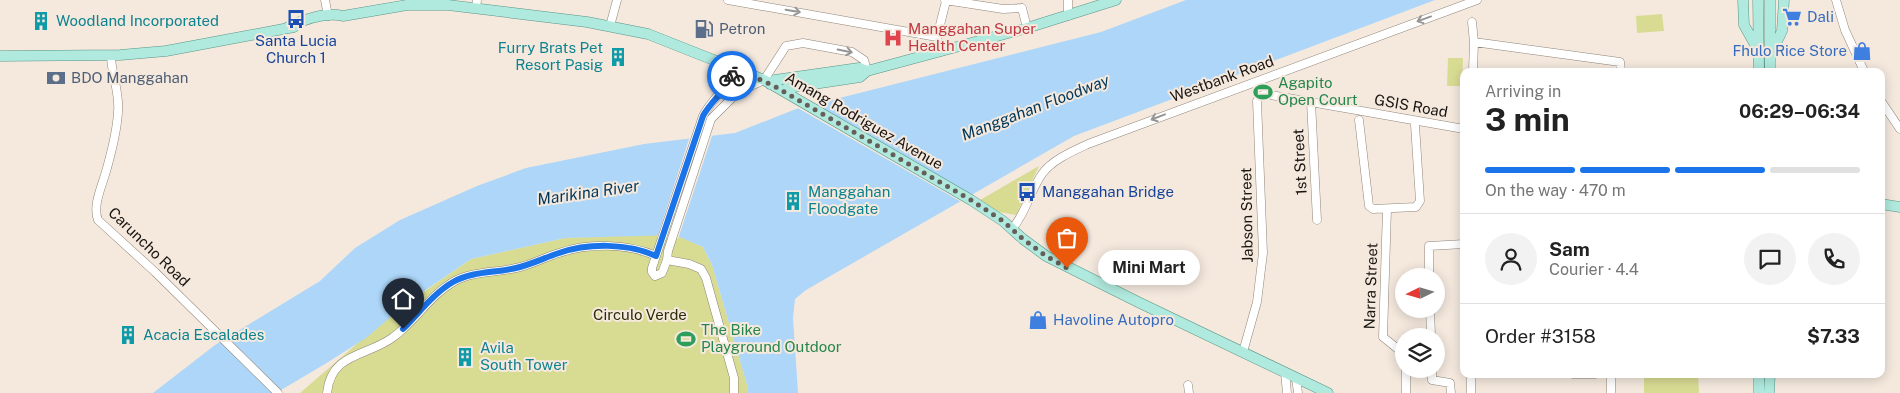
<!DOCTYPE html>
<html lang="en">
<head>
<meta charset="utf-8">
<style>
	:root { --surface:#fff; --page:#f2f2f2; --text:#222; --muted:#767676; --line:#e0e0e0; --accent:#1a73e8 }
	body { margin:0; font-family:"Public Sans",sans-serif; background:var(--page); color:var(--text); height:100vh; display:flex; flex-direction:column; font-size:19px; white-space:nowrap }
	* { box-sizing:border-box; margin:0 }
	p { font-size:16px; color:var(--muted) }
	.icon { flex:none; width:28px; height:28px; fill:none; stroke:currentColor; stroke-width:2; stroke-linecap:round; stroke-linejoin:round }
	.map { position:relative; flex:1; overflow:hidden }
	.sheet { position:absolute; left:1460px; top:68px; width:425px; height:310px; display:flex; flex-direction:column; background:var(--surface); border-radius:10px; box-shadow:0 2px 12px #0003 }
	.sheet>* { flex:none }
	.needle { width:32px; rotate:265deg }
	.controls { position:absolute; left:1395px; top:268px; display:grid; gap:10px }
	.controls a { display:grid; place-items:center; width:50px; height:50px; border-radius:50%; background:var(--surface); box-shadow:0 2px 12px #0003; font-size:25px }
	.pin { position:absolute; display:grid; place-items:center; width:42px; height:42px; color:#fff; margin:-51px -21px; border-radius:50% 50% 50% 0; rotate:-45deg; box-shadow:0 0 5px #0007 }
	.pin .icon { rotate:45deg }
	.courier { position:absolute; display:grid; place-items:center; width:50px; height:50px; margin:-25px; border:4px solid #1a73e8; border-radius:50%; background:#fff; color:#222; box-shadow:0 1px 6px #0007 }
	.bubble { position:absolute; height:35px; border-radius:18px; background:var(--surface); box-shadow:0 2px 12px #0003; font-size:16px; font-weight:700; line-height:35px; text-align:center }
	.headline em { font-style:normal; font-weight:700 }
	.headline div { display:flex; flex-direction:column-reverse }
	.headline { display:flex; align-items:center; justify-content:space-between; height:85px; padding:0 25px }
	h1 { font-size:32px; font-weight:700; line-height:38px }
	.bar { display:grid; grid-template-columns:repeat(4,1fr); gap:8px 5px; align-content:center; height:60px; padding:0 25px }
	.bar i { height:6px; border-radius:4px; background:var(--line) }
	.bar .selected { background:var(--accent) }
	.bar p { grid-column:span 4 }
	.line { display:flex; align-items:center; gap:12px; padding:0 25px; border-top:1px solid var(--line) }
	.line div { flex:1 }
	.round { display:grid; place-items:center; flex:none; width:52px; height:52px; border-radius:26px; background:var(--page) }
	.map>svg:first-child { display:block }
	.green { fill:#d8dc93 }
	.water { fill:#add6f8 }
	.pier { fill:#f5e9de }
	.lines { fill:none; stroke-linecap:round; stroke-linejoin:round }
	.minor-casing { stroke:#8f857a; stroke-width:9 }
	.major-casing { stroke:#599587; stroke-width:11 }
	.minor { stroke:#fff; stroke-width:8 }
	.major { stroke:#b0e9dd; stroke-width:10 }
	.oneway { stroke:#989694 }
	.done { stroke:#665f59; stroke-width:5; stroke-dasharray:0 9 }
	.route { stroke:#1a73e8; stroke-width:6 }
	.labels { text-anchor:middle; stroke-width:4; stroke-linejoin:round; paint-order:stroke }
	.shop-label { font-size:15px; fill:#366cbe; stroke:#f5e9de; text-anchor:start }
	.culture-label { font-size:15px; fill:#0d838f; stroke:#f5e9de; text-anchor:start }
	.service-label { font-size:15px; fill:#4e5e75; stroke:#f5e9de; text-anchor:start }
	.health-label { font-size:15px; fill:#be3a42; stroke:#f5e9de; text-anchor:start }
	.transit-label { font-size:15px; fill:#164399; stroke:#f5e9de }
	.street-label { font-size:15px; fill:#191511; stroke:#f5e9de }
	.leisure-label { font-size:15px; fill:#27864d; stroke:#f5e9de; text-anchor:start }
	.park-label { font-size:15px; fill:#2b2c07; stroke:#f5e9de }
	.water-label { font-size:16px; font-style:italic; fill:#00385c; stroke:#f5e9de }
</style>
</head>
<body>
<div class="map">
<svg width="1900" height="393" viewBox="0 0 1900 393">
	<rect width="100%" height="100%" fill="#f5e9de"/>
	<!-- green -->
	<path class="green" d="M1662,14L1664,31L1637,33L1636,16Z
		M1448,58H1463L1462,86H1447Z
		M1039,166L1016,215L999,212L980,200Z
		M637,235H676L703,247L712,265L748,388L747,393H300L389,316L471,259L565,238Z
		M1644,374H1698L1699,393H1644Z"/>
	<!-- water -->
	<path class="water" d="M1186,0H1435L1074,136L806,290L795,299L793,318L798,393H747L748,388L712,265L703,247L675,235L565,238L471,259L408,302L366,338L325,364L276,393H153L215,345L320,281L355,248L400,220L477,186L526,168L644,144L735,133L796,109L1101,32Z"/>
	<!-- pier -->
	<path class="pier" d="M812,103L974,197L963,203L796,107Z
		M713,133L678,239L657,238L690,136Z"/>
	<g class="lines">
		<!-- minor casing -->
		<g class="minor-casing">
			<path id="minor" d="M325,0L328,16
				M728,0L937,37
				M945,0L1003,9L1022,8
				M1068,0V16
				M1836,0L1845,30L1864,71
				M476,8L477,0
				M1022,8L1027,28
				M1472,22L1474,42L1473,71
				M610,26L617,0
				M1474,42L1620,62L1621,71
				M940,52L937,37L946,1
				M111,55C111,74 120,92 118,112C117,130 112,150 107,168C103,184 92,205 98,220L155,272L278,393
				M724,64C728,95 715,93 703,116L652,268V272L655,276L662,273L667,260L668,251L711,119L732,98L749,87L764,80L786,46L803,43L852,52L864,60L867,71
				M725,89L735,68
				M1265,94L1464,129
				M1881,101L1900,129
				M1311,102L1317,220
				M1359,120L1369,206L1373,209L1416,207L1420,201L1415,125
				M1387,209L1383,337L1404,354
				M1012,229C1026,213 1030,191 1042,174C1052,160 1073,151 1088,144L1477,0
				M667,260L689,264L701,269L706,278L734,378V393
				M1429,276V246L1464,244
				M1430,309L1431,336
				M1243,352L1257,302L1263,253L1257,101L1259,97L1265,94
				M1406,369V393
				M1432,369V380L1450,383L1451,393
				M1285,372L1287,393
				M1471,374V393
				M1573,374H1595
				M1611,374V393
				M1296,378L1298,393
				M1188,385L1189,393
				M327,393C331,353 365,357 392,338C415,322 429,296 453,282C472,271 495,273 516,268C531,265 545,257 559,253C588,243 628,243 656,256"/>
		</g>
		<!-- major casing -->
		<g class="major-casing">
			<path id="major" d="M1743,0L1744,25L1757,48
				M1758,0L1759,71
				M288,27C303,20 326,12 343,16L407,5H448L587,22L648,34L764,80L971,200L1003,221L1023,239L1046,256L1138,302L1328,393
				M1771,54L1782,31L1784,0
				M0,56L120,55L166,51L294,27
				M1770,71V0
				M770,84L775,80L859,68L867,71
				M783,91L787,88L860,77L867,71L1027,28L1116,0
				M1881,204L1900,207
				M1759,374V393
				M1769,393L1770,374"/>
		</g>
		<!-- minor -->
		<use href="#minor" class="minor"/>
		<!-- major -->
		<use href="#major" class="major"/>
	</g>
	<!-- one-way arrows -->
	<defs><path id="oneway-shaft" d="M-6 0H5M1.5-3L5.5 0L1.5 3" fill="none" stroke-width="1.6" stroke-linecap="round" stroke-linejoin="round" transform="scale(1.25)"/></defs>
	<g class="oneway">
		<use href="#oneway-shaft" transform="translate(793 11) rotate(10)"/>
		<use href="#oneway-shaft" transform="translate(1424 19) rotate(160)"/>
		<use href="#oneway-shaft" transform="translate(845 51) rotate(11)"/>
		<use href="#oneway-shaft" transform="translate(1158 117) rotate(159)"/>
	</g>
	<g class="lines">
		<!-- done -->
		<path class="done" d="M732,76L735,68L774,86L971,200L1003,221L1023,239L1046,256L1067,268"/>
		<!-- route -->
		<path class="route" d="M403,329C419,313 434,293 453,282C472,271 495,273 516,268C530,265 544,258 559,253C588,243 628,243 656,256L703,116C711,101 725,92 732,76"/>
	</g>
	<!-- icons -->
	<defs>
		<g id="supermarket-bare" transform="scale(1.5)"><path d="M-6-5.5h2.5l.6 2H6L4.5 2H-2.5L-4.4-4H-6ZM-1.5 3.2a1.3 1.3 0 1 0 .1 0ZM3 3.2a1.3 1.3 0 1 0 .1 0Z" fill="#3f7fe0" stroke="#f5e9de" stroke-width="2.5" paint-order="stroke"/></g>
		<g id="bus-bare" transform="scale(1.5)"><path d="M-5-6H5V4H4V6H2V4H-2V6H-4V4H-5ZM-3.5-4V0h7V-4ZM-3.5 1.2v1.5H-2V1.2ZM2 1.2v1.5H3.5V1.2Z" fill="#1a4fb4" stroke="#f5e9de" stroke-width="2.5" paint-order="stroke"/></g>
		<g id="building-bare" transform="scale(1.5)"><path d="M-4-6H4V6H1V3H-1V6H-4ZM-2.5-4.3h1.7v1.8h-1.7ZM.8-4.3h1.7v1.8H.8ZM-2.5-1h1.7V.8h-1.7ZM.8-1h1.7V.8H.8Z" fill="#0f9aa8" stroke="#f5e9de" stroke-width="2.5" paint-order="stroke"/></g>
		<g id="fuel-bare" transform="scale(1.5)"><path d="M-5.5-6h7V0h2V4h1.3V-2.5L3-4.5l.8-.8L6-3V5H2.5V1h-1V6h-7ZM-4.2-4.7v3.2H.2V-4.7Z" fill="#5c6f8a" stroke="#f5e9de" stroke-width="2.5" paint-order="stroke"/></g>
		<g id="hospital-bare" transform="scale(1.5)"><path d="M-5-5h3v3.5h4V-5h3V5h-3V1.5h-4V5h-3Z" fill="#e0444e" stroke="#f5e9de" stroke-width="2.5" paint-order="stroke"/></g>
		<g id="shop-bare" transform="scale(1.5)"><path d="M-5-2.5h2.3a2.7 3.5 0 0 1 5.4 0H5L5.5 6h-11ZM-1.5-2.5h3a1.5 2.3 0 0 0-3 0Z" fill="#3f7fe0" stroke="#f5e9de" stroke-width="2.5" paint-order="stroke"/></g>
		<g id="bank-bare" transform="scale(1.5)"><path d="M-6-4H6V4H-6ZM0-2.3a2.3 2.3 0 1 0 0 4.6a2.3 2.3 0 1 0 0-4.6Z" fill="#5c6f8a" stroke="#f5e9de" stroke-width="2.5" paint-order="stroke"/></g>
		<g id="stadium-bare" transform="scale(1.5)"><path d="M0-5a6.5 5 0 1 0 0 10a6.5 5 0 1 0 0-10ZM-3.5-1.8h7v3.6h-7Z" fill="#2e9e5b" stroke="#f5e9de" stroke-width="2.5" paint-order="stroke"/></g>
	</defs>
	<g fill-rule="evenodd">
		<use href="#supermarket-bare" x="1792" y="17"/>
		<use href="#bus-bare" x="296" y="19"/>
		<use href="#building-bare" x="41" y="21"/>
		<use href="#fuel-bare" x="704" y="29"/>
		<use href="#hospital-bare" x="893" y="38"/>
		<use href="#shop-bare" x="1862" y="51"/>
		<use href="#building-bare" x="618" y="57"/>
		<use href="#bank-bare" x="56" y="78"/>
		<use href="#stadium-bare" x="1263" y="92"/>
		<use href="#bus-bare" x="1027" y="192"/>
		<use href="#building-bare" x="793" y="201"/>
		<use href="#shop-bare" x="1038" y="320"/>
		<use href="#building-bare" x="128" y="335"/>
		<use href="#stadium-bare" x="686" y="339"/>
		<use href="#building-bare" x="465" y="357"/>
	</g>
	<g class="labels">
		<!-- shop labels -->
		<g class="shop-label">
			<text x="1807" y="22">Dali</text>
			<text x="1847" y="56" text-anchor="end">Fhulo Rice Store</text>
			<text x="1053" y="325">Havoline Autopro</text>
		</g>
		<!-- culture labels -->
		<g class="culture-label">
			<text x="56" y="26">Woodland Incorporated</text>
			<text x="603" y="53" text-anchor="end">Furry Brats Pet<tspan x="603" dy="17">Resort Pasig</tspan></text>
			<text x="808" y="197">Manggahan<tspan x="808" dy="17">Floodgate</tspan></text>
			<text x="143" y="340">Acacia Escalades</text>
			<text x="480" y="353">Avila<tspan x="480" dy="17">South Tower</tspan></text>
		</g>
		<!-- service labels -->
		<g class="service-label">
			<text x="719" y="34">Petron</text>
			<text x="71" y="83">BDO Manggahan</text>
		</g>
		<!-- health labels -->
		<g class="health-label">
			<text x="908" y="34">Manggahan Super<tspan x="908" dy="17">Health Center</tspan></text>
		</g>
		<!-- transit labels -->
		<g class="transit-label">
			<text x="296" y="46">Santa Lucia<tspan x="296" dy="17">Church 1</tspan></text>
			<text x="1042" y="197" text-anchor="start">Manggahan Bridge</text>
		</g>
		<!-- street labels -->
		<g class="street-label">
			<text transform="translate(1222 79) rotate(-20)" y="5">Westbank Road</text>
			<text transform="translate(1411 106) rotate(10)" y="5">GSIS Road</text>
			<text transform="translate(864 121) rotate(30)" y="5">Amang Rodriguez Avenue</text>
			<text transform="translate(1300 162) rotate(-93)" y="5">1st Street</text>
			<text transform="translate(1247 215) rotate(-91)" y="5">Jabson Street</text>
			<text transform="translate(149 247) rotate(44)" y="5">Caruncho Road</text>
			<text transform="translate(1371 286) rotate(-88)" y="5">Narra Street</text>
		</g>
		<!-- leisure labels -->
		<g class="leisure-label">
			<text x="1278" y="88">Agapito<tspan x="1278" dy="17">Open Court</tspan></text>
			<text x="701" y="335">The Bike<tspan x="701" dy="17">Playground Outdoor</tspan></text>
		</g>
		<!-- park labels -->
		<g class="park-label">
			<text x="640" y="320">Circulo Verde</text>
		</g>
		<!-- water labels -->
		<g class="water-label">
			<text transform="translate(1035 107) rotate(-21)" y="6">Manggahan Floodway</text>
			<text transform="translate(588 192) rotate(-8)" y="6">Marikina River</text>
		</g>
	</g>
</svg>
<div class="controls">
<a><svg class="needle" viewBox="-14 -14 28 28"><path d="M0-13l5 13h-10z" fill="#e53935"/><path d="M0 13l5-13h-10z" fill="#767676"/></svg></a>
<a><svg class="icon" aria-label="layers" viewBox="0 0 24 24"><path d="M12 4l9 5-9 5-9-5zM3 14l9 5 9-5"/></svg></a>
</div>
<div class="pin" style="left:1067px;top:268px;background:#ea580c"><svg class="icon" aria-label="bag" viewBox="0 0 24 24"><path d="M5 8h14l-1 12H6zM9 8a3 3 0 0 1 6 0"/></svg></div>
<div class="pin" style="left:403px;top:329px;background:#1f2937"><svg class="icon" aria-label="home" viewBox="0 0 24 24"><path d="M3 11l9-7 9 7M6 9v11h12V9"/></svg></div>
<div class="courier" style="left:732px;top:76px"><svg class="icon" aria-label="bike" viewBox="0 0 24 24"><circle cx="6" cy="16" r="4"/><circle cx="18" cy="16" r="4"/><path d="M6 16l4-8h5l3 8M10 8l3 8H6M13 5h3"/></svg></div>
<div class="bubble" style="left:1098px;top:250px;width:102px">Mini Mart</div>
<section class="sheet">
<div class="headline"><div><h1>3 min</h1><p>Arriving in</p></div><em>06:29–06:34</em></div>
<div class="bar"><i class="selected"></i><i class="selected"></i><i class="selected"></i><i></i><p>On the way · 470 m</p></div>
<div class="line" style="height:90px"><a class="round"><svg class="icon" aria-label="person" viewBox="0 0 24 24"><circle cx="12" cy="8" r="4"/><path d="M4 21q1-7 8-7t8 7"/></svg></a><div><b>Sam</b><p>Courier · 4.4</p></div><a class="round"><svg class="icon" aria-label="chat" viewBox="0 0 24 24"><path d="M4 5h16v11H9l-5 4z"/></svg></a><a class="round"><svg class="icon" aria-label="phone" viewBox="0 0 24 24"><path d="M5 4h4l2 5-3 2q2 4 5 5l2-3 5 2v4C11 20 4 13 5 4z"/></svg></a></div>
<div class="line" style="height:65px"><div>Order #3158</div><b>$7.33</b></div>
</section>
</div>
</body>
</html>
